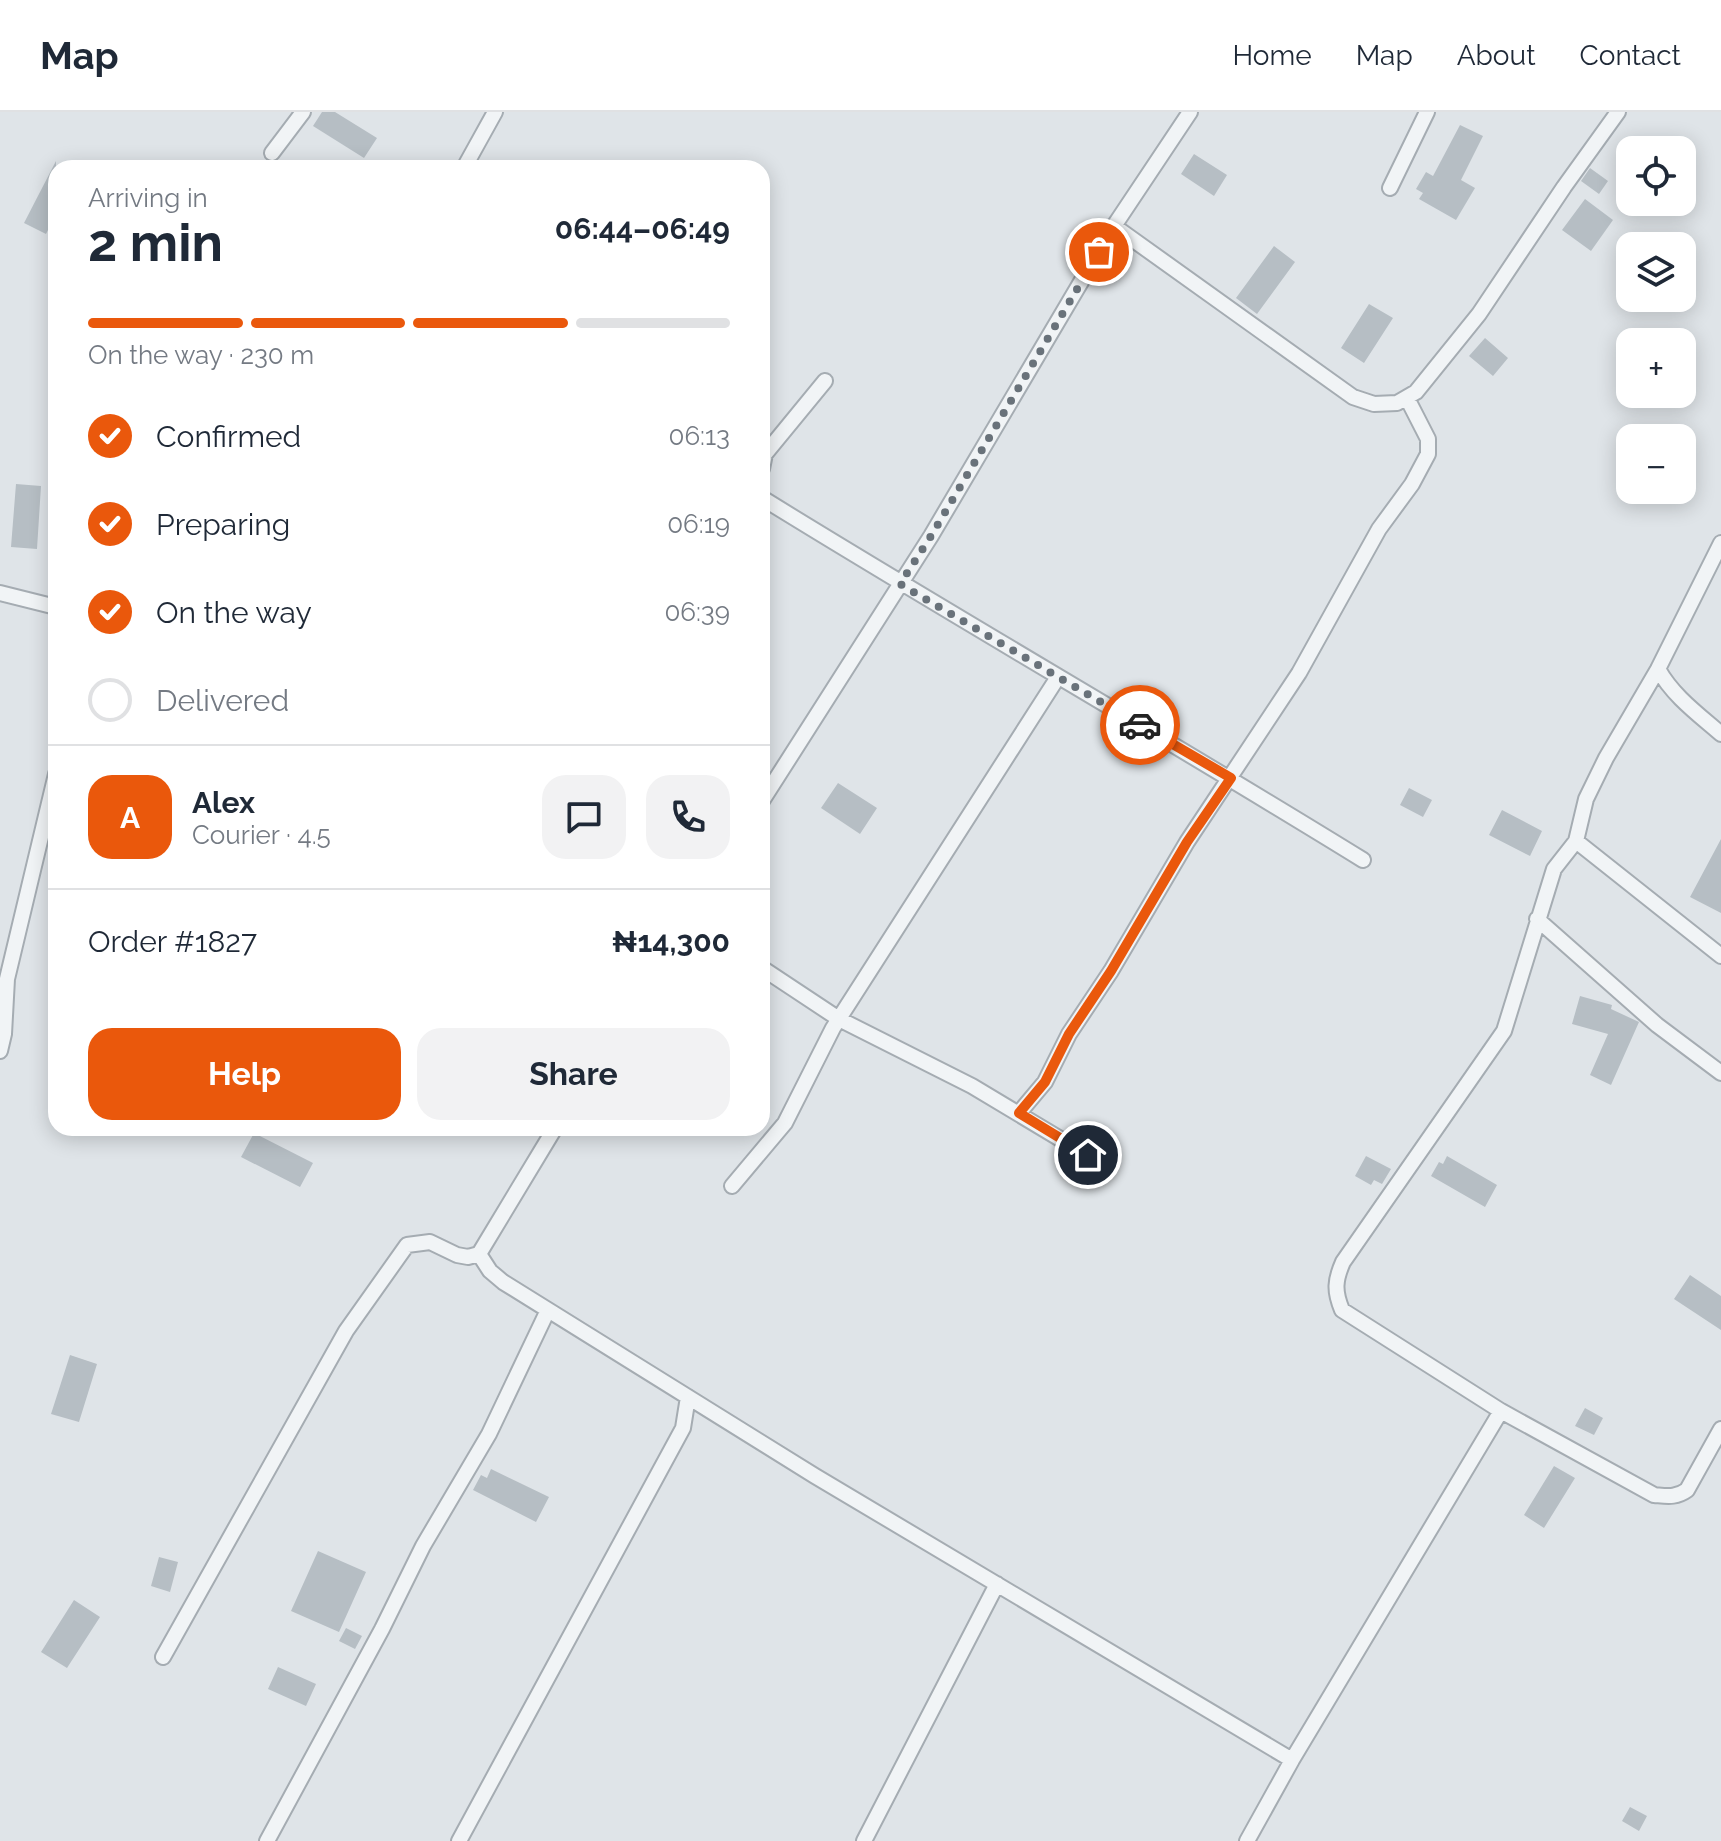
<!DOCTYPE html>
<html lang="en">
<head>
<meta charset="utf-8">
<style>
	:root { --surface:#fff; --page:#f2f2f3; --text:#1f2937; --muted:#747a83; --line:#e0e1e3; --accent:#ea580c }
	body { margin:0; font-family:Raleway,sans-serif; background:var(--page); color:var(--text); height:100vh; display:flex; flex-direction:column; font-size:30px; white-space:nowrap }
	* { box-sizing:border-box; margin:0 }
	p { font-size:26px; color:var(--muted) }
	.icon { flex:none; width:44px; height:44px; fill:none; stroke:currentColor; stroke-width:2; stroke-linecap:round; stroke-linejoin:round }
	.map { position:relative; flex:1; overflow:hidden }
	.sheet { position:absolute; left:48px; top:48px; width:722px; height:976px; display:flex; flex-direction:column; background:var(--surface); border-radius:24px; box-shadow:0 4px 20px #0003 }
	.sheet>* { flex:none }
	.tools { position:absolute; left:1616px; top:24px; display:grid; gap:16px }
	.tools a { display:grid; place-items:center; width:80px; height:80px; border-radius:16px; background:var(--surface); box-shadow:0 4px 20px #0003; font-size:40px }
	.pin { position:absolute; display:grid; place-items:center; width:68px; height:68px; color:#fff; margin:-34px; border:4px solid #fff; border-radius:50%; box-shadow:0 2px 8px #0007 }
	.courier { position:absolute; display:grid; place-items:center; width:80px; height:80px; margin:-40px; border:6px solid #ea580c; border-radius:50%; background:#fff; color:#222; box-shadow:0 2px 10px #0007 }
	.summary em { font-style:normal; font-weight:700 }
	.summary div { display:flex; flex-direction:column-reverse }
	.summary { display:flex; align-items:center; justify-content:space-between; height:136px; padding:0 40px }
	h1 { font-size:52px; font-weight:700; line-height:60px }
	.bar { display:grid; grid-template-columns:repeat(4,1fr); gap:12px 8px; align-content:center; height:96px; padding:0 40px }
	.bar i { height:10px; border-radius:6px; background:var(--line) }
	.bar .on { background:var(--accent) }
	.bar p { grid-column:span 4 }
	.line { display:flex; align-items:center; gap:20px; padding:0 40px; border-top:2px solid var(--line) }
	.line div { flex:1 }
	.round { display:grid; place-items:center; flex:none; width:84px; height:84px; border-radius:24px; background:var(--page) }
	ol { padding:0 40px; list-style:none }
	li { display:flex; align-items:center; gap:24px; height:88px }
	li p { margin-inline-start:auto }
	li .icon { padding:8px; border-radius:50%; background:var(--accent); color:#fff; stroke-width:4 }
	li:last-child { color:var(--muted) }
	li i { width:44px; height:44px; border:4px solid var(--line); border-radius:50% }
	.primary-button { display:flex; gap:16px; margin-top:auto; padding:16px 40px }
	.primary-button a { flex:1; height:92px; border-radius:24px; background:var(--accent); color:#fff; font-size:32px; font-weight:700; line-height:92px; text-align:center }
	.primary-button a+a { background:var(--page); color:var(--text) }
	header { display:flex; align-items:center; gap:48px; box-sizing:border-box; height:112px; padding:0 40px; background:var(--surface); border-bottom:2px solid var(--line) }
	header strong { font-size:38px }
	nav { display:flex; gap:44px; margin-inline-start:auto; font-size:28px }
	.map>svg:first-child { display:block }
	.building { fill:#b6bec4 }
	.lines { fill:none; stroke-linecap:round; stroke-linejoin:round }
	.street-casing { stroke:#a5acb2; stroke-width:18 }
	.street { stroke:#f1f4f6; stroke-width:14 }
	.done { stroke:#69727a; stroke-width:8; stroke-dasharray:0 14.4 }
	.route { stroke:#ea580c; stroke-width:10 }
</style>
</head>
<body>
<header>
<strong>Map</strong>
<nav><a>Home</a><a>Map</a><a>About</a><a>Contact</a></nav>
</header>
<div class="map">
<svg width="1721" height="1729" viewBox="0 0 1721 1729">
	<rect width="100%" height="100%" fill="#dfe4e8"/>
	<!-- building -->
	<path class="building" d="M322,0H335L377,26L364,46L313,14Z
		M1460,13L1483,24L1461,68L1475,76L1456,108L1419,87L1423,81L1416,77L1426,60L1433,64Z
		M1194,42L1227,63L1214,84L1181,62Z
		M56,49V102L46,122L24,111Z
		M1590,56L1608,69L1599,82L1581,69Z
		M1585,87L1613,108L1591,139L1562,118Z
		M1274,134L1295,150L1257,202L1236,186Z
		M1369,192L1393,206L1364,251L1341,236Z
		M1485,226L1508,246L1493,264L1469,244Z
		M16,372L41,374L37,437L11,435Z
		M838,671L877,696L860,722L821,696Z
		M1409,676L1432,688L1423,705L1400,693Z
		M1502,698L1542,719L1530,744L1489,723Z
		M1721,727V801L1690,785Z
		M1580,884L1612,893L1611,897L1639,910L1611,973L1590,963L1608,922L1572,912Z
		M254,1021L313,1051L300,1075L241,1045Z
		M1366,1044L1391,1057L1382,1072L1374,1068L1371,1073L1355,1064Z
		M1447,1044L1497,1073L1485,1095L1431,1064L1439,1050L1443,1052Z
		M1690,1163L1721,1184V1218L1674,1187Z
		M70,1243L97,1252L79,1310L51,1302Z
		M1585,1296L1603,1306L1594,1323L1575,1314Z
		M1554,1354L1575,1366L1544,1416L1524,1403Z
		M491,1357L549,1385L536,1410L473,1378L481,1363L487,1366Z
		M318,1439L366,1460L339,1520L291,1499Z
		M159,1445L178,1450L170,1480L151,1474Z
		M74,1488L100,1505L67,1556L41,1540Z
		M346,1516L362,1524L355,1537L339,1529Z
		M278,1555L316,1572L306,1594L268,1577Z
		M1630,1695L1647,1704L1639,1719L1622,1709Z"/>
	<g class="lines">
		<!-- street casing -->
		<g class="street-casing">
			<path id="street" d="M272,41L303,0
				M464,56L495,0
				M1390,76L1427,0
				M1114,114L1353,285L1374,292L1397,291L1416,280L1479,202L1564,75L1618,0
				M762,357L765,342L825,269
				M762,386C961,509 1164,625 1363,748
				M0,481L56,495
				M1658,557C1673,584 1698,602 1721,622
				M762,689L931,424L1114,114L1190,0
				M1576,729L1721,844
				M1537,807L1657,913L1721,961
				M762,856L839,907L972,974L1102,1052
				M0,939L4,922L7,867L56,662
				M1019,1001L1045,970L1069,922L1111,859L1187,730L1299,561L1379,417L1412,372L1428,342V327L1407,286
				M732,1074L785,1011L833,916L1058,565
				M479,1142L490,1159L503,1170L815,1364L1292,1648
				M1501,1299L1654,1383C1667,1384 1676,1386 1687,1378L1721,1317
				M163,1545L346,1219L407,1133L430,1130L457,1143L468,1145L479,1142L555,1016
				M267,1729L382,1517L423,1434L489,1322L548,1198
				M459,1729L683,1316L688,1285
				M864,1729L997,1472
				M1247,1729L1292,1648L1501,1299L1342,1198C1334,1179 1335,1168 1343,1150L1504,919L1554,757L1576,729L1586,687L1606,646L1658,557L1721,431"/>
		</g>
		<!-- street -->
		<use href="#street" class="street"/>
	</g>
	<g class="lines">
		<!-- done -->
		<path class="done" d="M1099,140L931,424L900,472L1140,613"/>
		<!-- route -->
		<path class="route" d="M1088,1043L1019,1001L1045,970L1069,922L1111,859L1187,730L1231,666L1140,613"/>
	</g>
</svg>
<div class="tools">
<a><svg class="icon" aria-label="locate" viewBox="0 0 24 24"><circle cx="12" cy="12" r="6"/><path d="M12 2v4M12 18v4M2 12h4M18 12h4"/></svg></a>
<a><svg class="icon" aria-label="layers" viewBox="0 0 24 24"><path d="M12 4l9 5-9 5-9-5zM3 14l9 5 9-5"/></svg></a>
<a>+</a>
<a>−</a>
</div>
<div class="pin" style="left:1099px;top:140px;background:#ea580c"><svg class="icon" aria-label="bag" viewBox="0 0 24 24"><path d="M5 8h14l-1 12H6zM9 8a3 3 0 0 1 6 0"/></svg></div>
<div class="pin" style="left:1088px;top:1043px;background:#1f2937"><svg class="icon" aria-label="home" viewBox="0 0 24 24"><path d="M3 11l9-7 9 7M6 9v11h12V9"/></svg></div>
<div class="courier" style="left:1140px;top:613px"><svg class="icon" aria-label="car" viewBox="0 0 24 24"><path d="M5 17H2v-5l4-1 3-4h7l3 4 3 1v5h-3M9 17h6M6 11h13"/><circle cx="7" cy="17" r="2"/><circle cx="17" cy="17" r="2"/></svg></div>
<section class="sheet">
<div class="summary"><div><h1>2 min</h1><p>Arriving in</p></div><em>06:44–06:49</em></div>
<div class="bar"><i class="on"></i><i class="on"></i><i class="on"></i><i></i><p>On the way · 230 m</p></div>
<ol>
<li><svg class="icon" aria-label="check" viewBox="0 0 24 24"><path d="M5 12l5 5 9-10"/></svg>Confirmed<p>06:13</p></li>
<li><svg class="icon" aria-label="check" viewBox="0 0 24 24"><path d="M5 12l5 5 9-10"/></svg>Preparing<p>06:19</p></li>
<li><svg class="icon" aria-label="check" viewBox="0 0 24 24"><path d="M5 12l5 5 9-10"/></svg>On the way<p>06:39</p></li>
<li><i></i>Delivered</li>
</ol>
<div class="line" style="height:144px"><b class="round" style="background:var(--accent);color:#fff">A</b><div><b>Alex</b><p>Courier · 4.5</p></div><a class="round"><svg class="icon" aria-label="chat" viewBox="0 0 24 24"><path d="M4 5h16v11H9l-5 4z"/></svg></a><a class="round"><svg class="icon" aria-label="phone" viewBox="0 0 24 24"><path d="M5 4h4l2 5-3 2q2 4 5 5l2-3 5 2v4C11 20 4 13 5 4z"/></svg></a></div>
<div class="line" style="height:104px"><div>Order #1827</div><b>₦14,300</b></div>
<div class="primary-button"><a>Help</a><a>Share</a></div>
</section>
</div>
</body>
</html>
